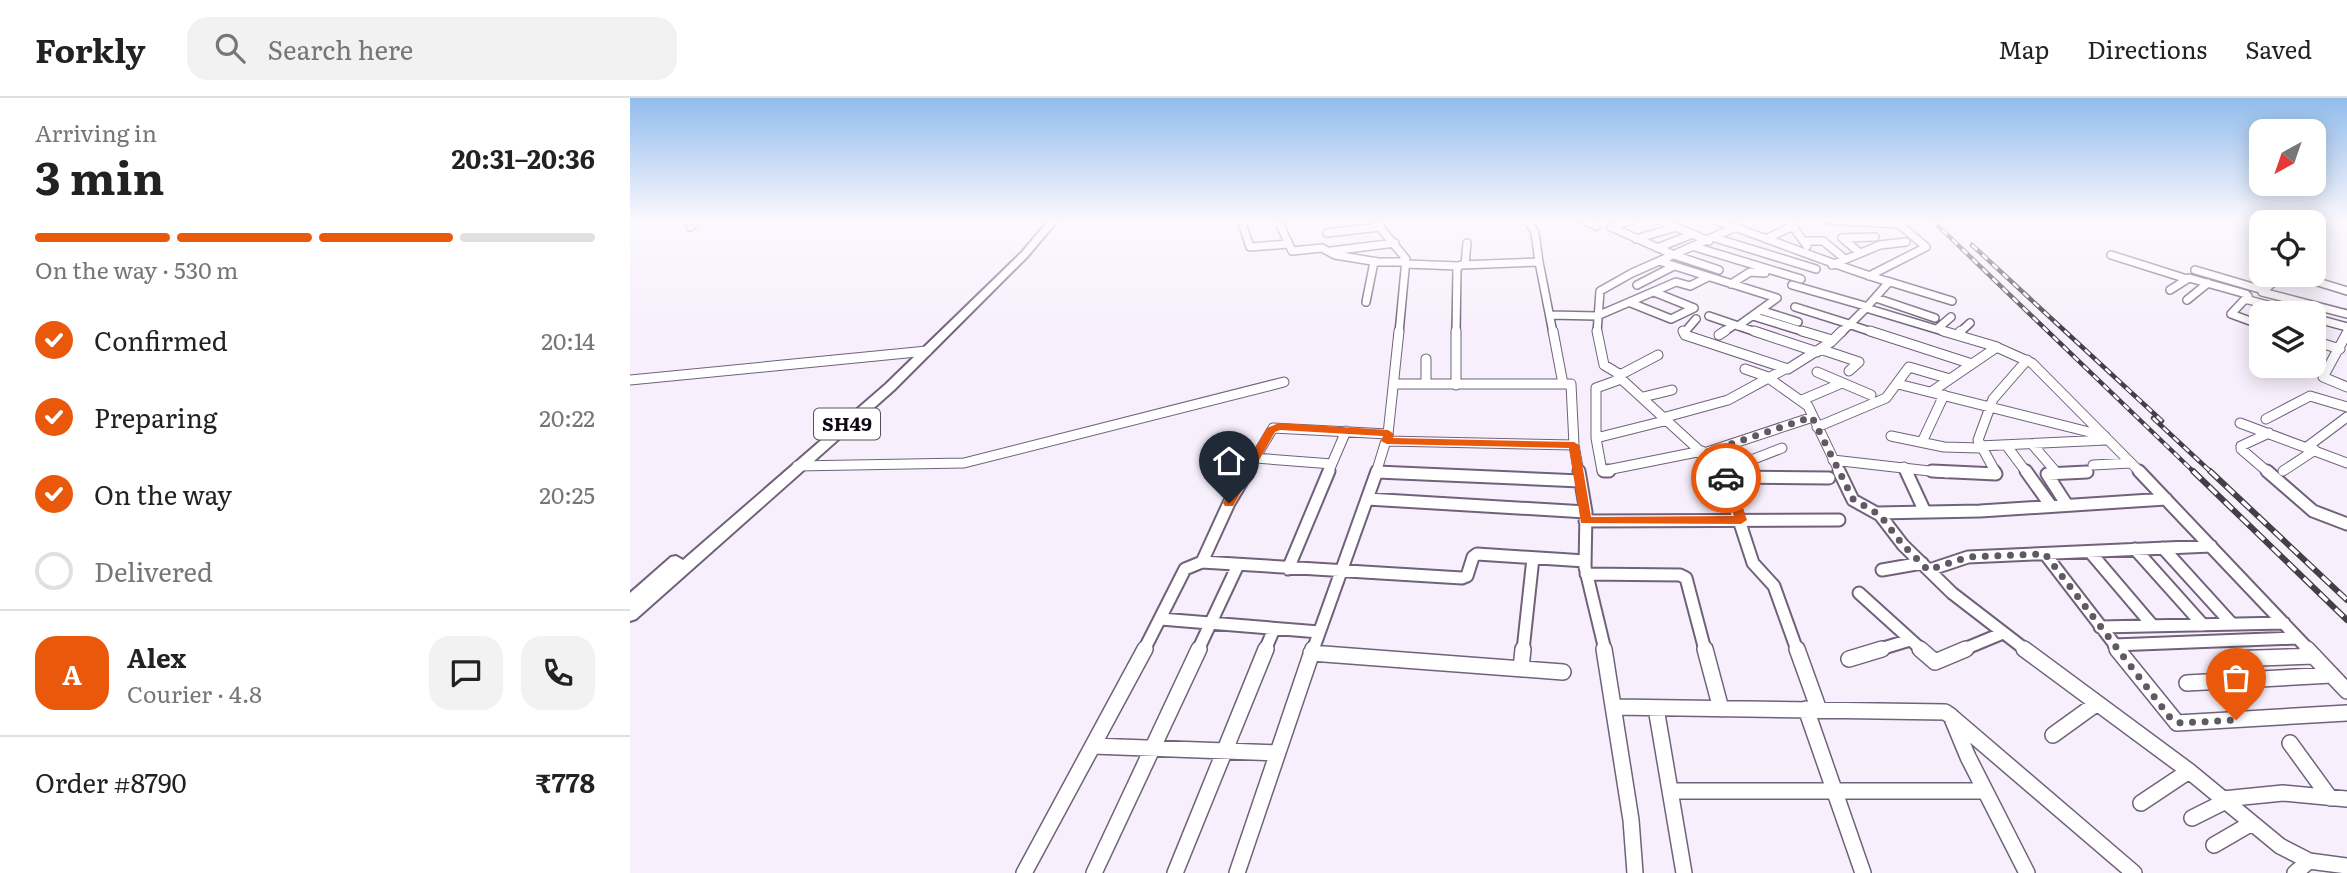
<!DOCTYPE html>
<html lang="en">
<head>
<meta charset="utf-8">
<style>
	:root { --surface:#fff; --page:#f2f2f2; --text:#222; --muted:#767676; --line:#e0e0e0; --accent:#ea580c }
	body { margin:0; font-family:Literata,serif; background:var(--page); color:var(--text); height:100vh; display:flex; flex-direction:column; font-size:26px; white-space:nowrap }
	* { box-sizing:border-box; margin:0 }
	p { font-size:23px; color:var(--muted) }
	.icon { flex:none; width:38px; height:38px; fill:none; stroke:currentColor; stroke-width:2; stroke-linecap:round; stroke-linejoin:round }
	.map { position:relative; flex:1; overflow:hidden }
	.panel { display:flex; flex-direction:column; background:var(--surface); width:630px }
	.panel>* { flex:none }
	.needle { width:46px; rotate:220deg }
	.tools { position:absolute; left:1619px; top:21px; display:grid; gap:14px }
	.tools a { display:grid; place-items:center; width:77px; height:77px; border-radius:14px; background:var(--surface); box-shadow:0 4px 18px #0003; font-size:35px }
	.pin { position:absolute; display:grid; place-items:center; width:60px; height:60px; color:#fff; margin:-72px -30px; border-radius:50% 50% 50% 0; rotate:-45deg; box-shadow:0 0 7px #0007 }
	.pin .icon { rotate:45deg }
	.courier { position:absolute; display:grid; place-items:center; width:70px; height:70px; margin:-35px; border:5px solid #ea580c; border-radius:50%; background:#fff; color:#222; box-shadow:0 2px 9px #0007 }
	.overview em { font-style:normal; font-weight:700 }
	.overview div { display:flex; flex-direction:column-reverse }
	.overview { display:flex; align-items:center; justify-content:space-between; height:119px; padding:0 35px }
	h1 { font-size:46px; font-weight:700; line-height:52px }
	.bar { display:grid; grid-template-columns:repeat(4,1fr); gap:10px 7px; align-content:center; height:84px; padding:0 35px }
	.bar i { height:9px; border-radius:5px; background:var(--line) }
	.bar .selected { background:var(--accent) }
	.bar p { grid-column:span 4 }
	.line { display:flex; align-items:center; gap:18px; padding:0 35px; border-top:2px solid var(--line) }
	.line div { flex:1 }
	.round { display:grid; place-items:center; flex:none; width:74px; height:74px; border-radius:21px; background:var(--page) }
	ol { padding:0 35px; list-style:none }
	li { display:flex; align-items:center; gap:21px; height:77px }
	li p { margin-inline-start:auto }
	li .icon { padding:7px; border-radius:50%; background:var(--accent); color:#fff; stroke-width:4 }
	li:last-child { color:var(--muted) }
	li i { width:38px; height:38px; border:4px solid var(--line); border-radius:50% }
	header { display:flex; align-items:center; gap:42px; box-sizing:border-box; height:98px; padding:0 35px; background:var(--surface); border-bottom:2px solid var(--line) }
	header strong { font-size:33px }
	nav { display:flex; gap:38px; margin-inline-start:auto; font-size:24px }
	.search { width:490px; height:63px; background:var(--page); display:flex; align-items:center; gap:18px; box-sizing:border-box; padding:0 24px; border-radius:21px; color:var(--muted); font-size:26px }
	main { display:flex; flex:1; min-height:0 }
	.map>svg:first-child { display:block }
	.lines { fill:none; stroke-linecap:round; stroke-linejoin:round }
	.minor-far3-casing { stroke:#71617b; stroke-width:10 }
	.minor-far2-casing { stroke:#71617b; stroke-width:11 }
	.minor-far1-casing { stroke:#71617b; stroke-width:15 }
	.minor-casing { stroke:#71617b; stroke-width:18 }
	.major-casing { stroke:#71617b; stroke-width:4 }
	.minor-far3 { stroke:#fff; stroke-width:7 }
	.minor-far2 { stroke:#fff; stroke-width:9 }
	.minor-far1 { stroke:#fff; stroke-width:11 }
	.minor { stroke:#fff; stroke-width:15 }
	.major { fill:#fff; fill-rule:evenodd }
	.rail-far1-casing { stroke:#443e49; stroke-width:4.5 }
	.rail-casing { stroke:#443e49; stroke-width:6 }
	.rail-far1 { stroke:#fff; stroke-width:2.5; stroke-dasharray:7; stroke-linecap:butt }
	.rail { stroke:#fff; stroke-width:3.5; stroke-dasharray:11; stroke-linecap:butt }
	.route { fill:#ea580c }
	.done { stroke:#605964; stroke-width:7; stroke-dasharray:0 12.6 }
	.labels { text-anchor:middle; stroke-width:6; stroke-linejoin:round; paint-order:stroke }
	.shield { fill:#fff; stroke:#565259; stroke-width:2 }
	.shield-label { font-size:19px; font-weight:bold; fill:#0e0812 }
</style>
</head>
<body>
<header>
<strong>Forkly</strong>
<div class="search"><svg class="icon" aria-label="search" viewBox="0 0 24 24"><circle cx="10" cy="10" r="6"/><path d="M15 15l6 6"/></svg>Search here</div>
<nav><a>Map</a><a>Directions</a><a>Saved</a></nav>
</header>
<main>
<section class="panel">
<div class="overview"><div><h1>3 min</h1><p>Arriving in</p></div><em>20:31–20:36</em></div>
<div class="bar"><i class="selected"></i><i class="selected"></i><i class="selected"></i><i></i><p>On the way · 530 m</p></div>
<ol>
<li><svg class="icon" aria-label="check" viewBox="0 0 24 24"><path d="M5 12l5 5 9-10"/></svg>Confirmed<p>20:14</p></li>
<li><svg class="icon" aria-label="check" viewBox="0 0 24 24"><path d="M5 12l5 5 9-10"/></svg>Preparing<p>20:22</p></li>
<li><svg class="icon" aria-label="check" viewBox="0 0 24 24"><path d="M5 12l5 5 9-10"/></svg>On the way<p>20:25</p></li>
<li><i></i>Delivered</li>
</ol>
<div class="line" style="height:126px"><b class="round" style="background:var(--accent);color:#fff">A</b><div><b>Alex</b><p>Courier · 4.8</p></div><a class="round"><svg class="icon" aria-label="chat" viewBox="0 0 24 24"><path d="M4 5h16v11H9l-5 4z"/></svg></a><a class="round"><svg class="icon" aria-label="phone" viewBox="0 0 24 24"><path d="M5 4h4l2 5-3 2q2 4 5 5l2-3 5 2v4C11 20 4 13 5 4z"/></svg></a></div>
<div class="line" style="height:91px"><div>Order #8790</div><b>₹778</b></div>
</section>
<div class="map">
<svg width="1717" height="775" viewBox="0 0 1717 775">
	<rect width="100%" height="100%" fill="#f7f0fc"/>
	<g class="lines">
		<!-- minor-far3 casing -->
		<g class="minor-far3-casing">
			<path id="minor-far3" d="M611,122L620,149L658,146
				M744,122L776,161L769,235
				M953,122L966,128
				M1001,122L981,129L1044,157L1089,172
				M1029,122L1079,143
				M1084,122C1143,142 1200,166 1259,184L1236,210L1319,235
				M1158,122L1177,148
				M1198,122L1269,126L1296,149L1239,178
				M60,129L68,122
				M651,129L662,153L692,150L705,157L748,164H776
				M697,135L750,129
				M1085,140L1186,171
				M1006,141L1046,129
				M1136,141L1163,128
				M1174,143H1193L1215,161
				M1065,149L1171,181
				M1027,150L1063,136
				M701,153L765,145
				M1230,155L1212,140L1245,139
				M1481,157L1557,181
				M1029,163L1147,200L1108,228
				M909,164L923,235
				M776,166L828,168
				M835,167L837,145
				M1202,167L1250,147L1276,144
				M1565,172L1633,192
				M1652,177L1632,194L1717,216
				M1665,177L1717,193
				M1257,183L1322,203
				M1101,186L1120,174L1135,175
				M1007,187L1044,168
				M1162,187L1235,208
				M1540,192L1559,180L1616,196L1618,198L1601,216L1631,227
				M1246,200L1305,220
				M1615,201L1668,215
				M1557,202L1578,185
				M736,204L744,164
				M1001,205L1041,221L1064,210L1024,194
				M1165,209L1219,226
				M1130,212L1168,224
				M920,217L967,218L1046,184L1060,188L1078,179
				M1079,218L1129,235
				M1123,218L1178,235
				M1684,220L1717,229
				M1218,226L1245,235
				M1307,231L1321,219
				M826,235L827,170L831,167L909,164L905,135L898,122
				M967,235L970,193L1002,175L1104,130
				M1054,235L1066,221
				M1092,235L1104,227
				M1211,235L1236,210
				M1329,235L1340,225"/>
		</g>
		<!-- minor-far2 casing -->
		<g class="minor-far2-casing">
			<path id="minor-far2" d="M923,233L933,286
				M967,233L974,267L989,276
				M1053,233L1055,237L1158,271L1201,244L1212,233
				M1124,233L1187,254
				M1172,233L1202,242
				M1240,233L1342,266
				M1313,233L1364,248L1402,265L1511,375
				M1717,235L1693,279L1717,289
				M1089,237L1095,233
				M1327,237L1331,233
				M1684,243L1710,251
				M1190,251L1229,264L1219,273
				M1028,257L988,278L1094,375
				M796,261V286
				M1115,271L1141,280
				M1187,274L1241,297
				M991,281L966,290V340L972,373L1072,353
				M1140,281L1178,308L1210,375
				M0,282L297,253
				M765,286H941L944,347L949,375
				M1268,286L1475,338
				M826,287V233
				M1301,294L1367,249
				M1013,299L1042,292
				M1172,302L1212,285
				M1036,319L1098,302L1155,271
				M1636,321L1680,298L1717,309
				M1610,325L1717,365
				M1187,329L1256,300L1279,269L1320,281
				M1639,335L1611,348V351L1639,375
				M1261,338L1314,349L1350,350
				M966,340L1038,322
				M757,343L944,347
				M1292,344L1314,297
				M1402,346L1427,375
				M1376,347L1397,375
				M1349,348L1476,342
				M1677,349L1717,319
				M1074,355L1183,319
				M625,360L702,366
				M1203,362L1317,375
				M1463,367L1501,365
				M167,368L334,365L654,284
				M1274,369L1277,375
				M1093,373L1152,350
				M1653,373L1685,352
				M747,374L774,375
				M616,375L643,330L758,336
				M698,375L716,333
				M746,375L758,336L769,233
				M1366,375L1348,342L1363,301L1397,262
				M1433,375L1457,374"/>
		</g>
		<!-- minor-far1 casing -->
		<g class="minor-far1-casing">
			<path id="minor-far1" d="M618,373L599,405L572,464L832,480L837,478L843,459L847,456L955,463
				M949,373L956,414L955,469L975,552
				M974,373H979
				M1093,373L1123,465L1144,488L1167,552
				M1209,373L1223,402L1250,417L1273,447L1322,495L1396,552
				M1276,373L1295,414
				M1302,373L1366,376L1364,373
				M1396,373L1421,408
				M1509,373L1679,552
				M1637,373L1683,413L1717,426
				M747,374L950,383
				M1096,379L1199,380
				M737,401L956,414
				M1437,407L1417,376L1457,374
				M1247,415L1350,413L1536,401
				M955,423L1209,422
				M1533,450L1602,526
				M1505,451L1573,527
				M1460,454L1523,528
				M1415,456L1489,552
				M658,471L699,373
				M1252,472L1292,465
				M1299,472L1338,459L1581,448
				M956,476L1050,477L1056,480L1075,552
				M1229,495L1292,552
				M531,521L689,534
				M1470,529L1654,525
				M1484,547L1667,540
				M514,552L555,471L572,464
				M568,552L607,469
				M635,552L644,531
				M683,552L747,373
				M893,552L903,460
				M1247,552L1280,542
				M1332,552L1373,535"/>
		</g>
		<!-- minor casing -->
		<g class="minor-casing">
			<path id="minor" d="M974,551L1001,722L1005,775
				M1075,551L1091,611
				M1167,551L1189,612
				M1290,551L1305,564L1336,551
				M1394,551L1559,673L1650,748L1679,763L1717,768
				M1487,551L1547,625L1717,615
				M1677,551L1717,593
				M681,555L933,574
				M1219,561L1252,551
				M1598,561L1684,558
				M891,571L893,551
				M1557,585L1702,577
				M984,609L1315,614L1321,618L1338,659L1397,775
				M1026,610L1054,775
				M1176,611L1233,775
				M1323,620L1504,775
				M1423,637L1466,606
				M1660,645L1700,700
				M463,648L646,655
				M1040,693H1355
				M1593,701L1653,695L1717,701
				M1511,705L1559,673
				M1562,720L1596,703
				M1584,747L1622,725
				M394,775L515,551
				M464,775L569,551
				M545,775L636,551
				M607,775L683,551
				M1665,775L1679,763"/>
		</g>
		<!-- major casing -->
		<g class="major-casing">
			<path id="major" d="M419,122H428L398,158L264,292L6,521L0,523V495L41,459L46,458L53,462L256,286L392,154Z"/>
		</g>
		<!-- minor-far3 -->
		<use href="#minor-far3" class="minor-far3"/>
		<!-- minor-far2 -->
		<use href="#minor-far2" class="minor-far2"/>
		<!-- minor-far1 -->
		<use href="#minor-far1" class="minor-far1"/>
		<!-- minor -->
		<use href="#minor" class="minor"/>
		<!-- major -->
		<use href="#major" class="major"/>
		<!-- rail-far1 casing -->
		<g class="rail-far1-casing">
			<path id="rail-far1" d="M1302,122L1565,375
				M1342,147L1532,323
				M1523,320L1582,375"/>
		</g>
		<!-- rail casing -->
		<g class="rail-casing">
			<path id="rail" d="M1563,373L1717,522
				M1580,373L1717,502"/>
		</g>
		<!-- rail-far1 -->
		<use href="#rail-far1" class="rail-far1"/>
		<!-- rail -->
		<use href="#rail" class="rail"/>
	</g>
	<!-- sky -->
	<linearGradient id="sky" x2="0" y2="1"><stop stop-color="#91bceb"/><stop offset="0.53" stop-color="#fbf8fe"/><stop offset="1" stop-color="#fbf8fe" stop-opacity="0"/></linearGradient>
	<rect width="1717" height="231" fill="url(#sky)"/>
	<!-- route -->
	<path class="route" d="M649,325L758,332L764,336L763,340L944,344L949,347L961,419L1104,418L1090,380L1096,376L1102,380L1117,422L1111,426L951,425L939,350L757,346L751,343L753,338L650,332L645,334L603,408H595L593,405L637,330Z"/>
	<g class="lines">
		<!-- done -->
		<path class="done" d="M1096,380L1093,373L1074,355L1182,319L1223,401L1250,417L1273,447L1298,472L1338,459L1415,456L1542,622L1551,625L1606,622"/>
	</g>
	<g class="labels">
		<!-- shield labels -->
		<rect class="shield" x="184" y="310.5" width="66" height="31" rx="5"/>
		<g class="shield-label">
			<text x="217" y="333">SH49</text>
		</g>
	</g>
</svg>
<div class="tools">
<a><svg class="needle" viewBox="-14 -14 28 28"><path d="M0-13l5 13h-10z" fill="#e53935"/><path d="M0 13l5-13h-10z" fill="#767676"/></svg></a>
<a><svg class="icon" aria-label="locate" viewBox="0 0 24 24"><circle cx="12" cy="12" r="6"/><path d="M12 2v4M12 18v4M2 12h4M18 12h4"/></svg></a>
<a><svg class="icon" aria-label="layers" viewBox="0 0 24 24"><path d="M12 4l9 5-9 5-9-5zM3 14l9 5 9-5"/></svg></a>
</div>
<div class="pin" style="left:1606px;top:622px;background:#ea580c"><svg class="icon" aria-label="bag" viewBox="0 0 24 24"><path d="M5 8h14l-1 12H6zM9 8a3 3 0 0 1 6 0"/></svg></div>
<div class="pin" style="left:599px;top:405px;background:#1f2937"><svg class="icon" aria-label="home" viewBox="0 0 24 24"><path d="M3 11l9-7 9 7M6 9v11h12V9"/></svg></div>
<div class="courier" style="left:1096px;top:380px"><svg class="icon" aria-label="car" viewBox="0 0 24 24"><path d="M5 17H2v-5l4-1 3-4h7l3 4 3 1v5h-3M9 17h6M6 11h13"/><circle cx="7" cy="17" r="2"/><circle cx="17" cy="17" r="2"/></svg></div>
</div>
</main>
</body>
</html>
